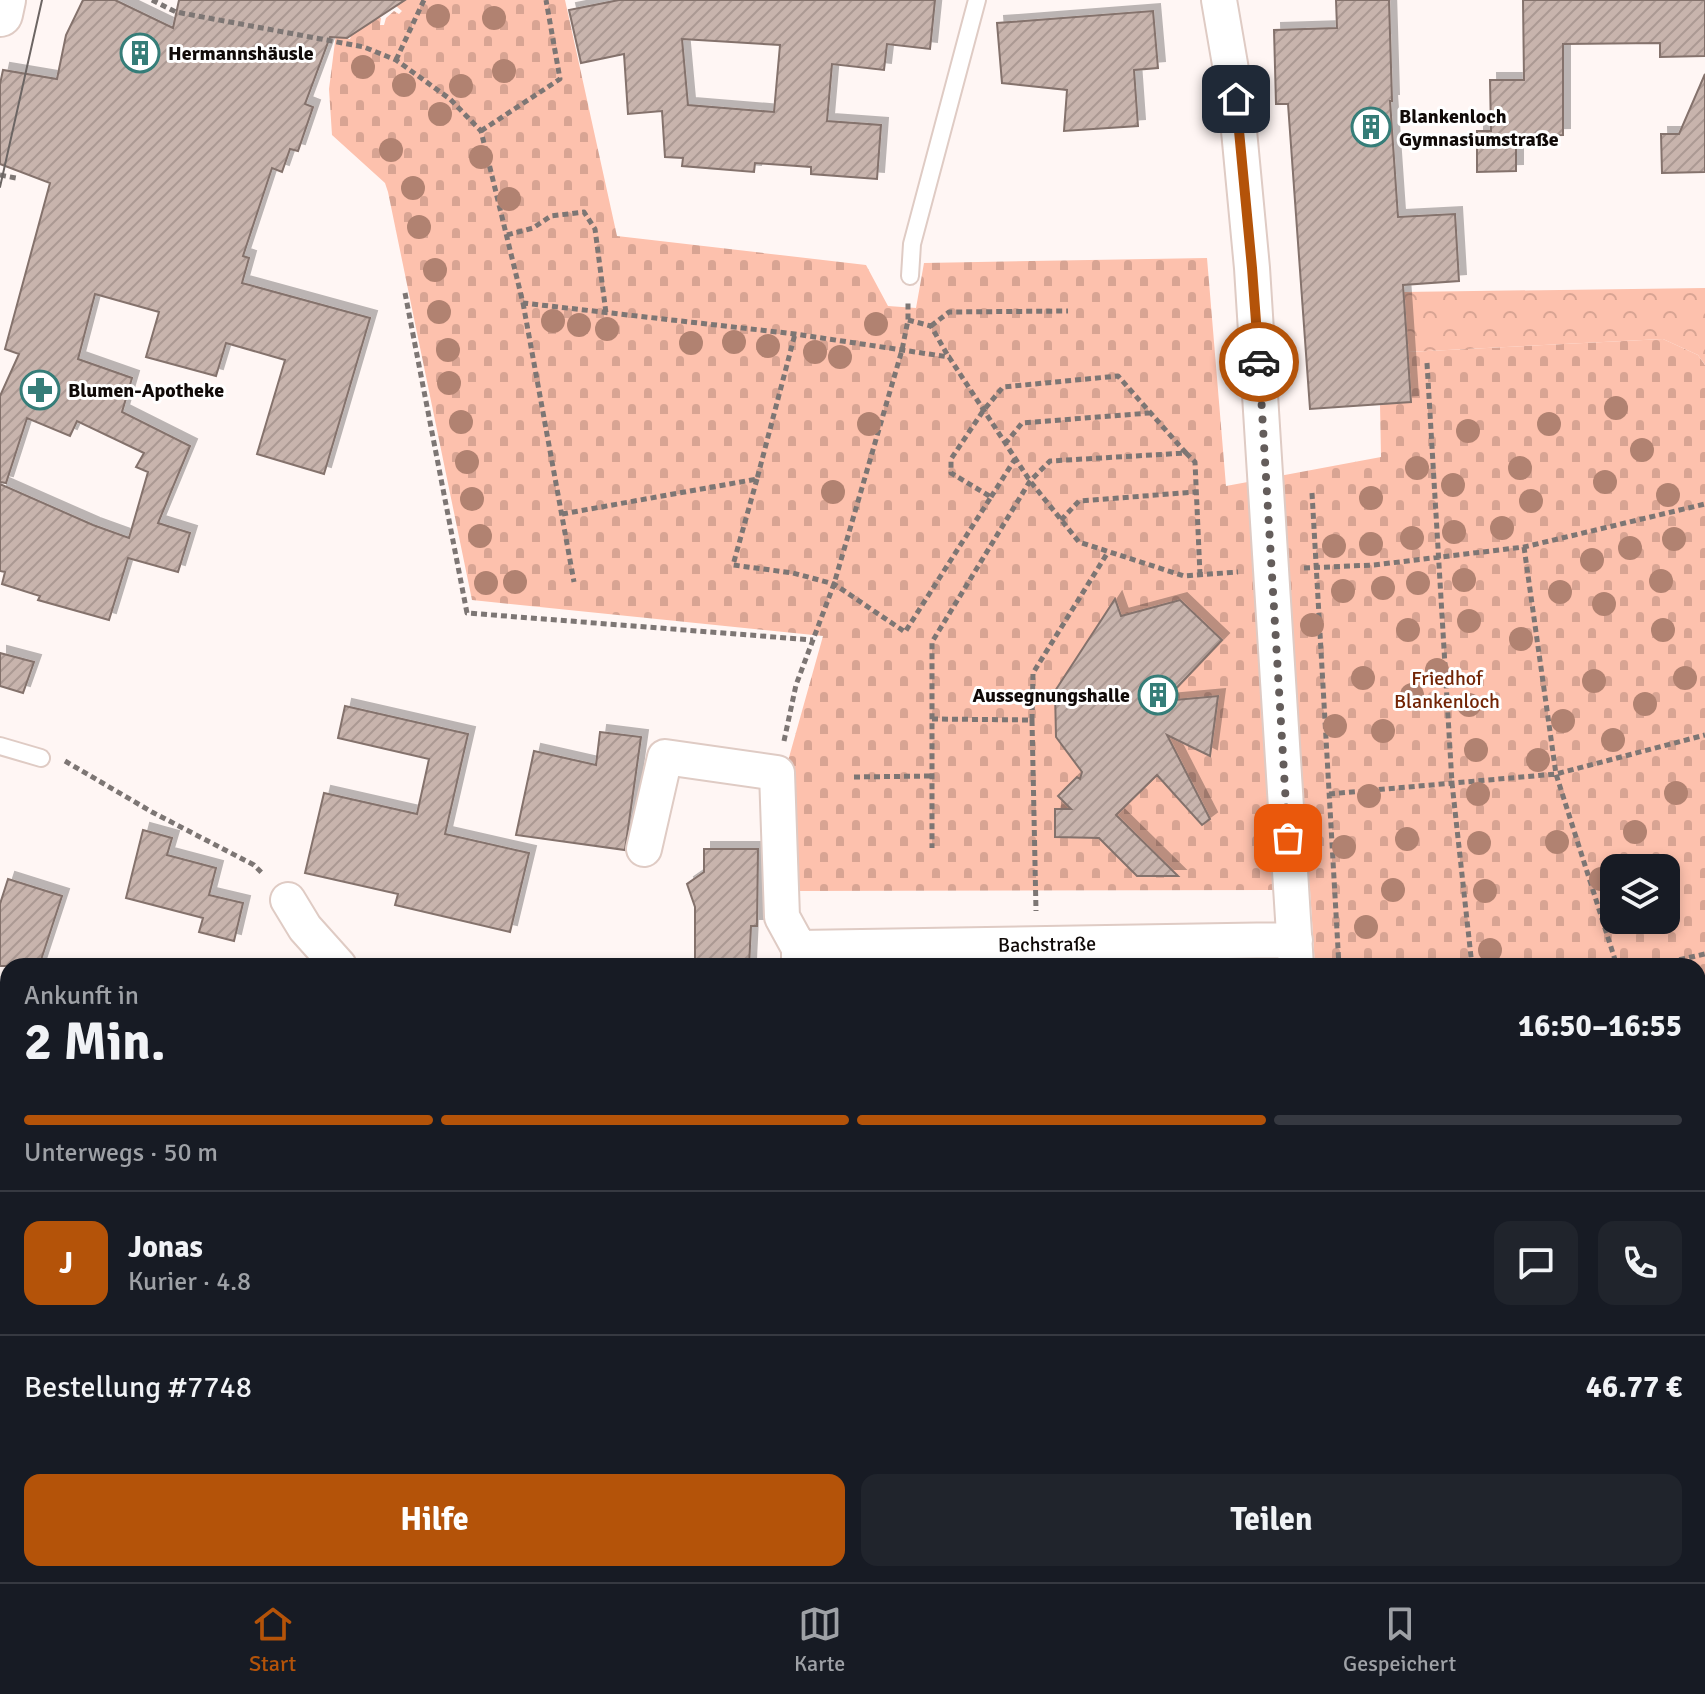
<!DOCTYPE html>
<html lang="de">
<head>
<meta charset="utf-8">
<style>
	:root { --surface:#171b24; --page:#20242c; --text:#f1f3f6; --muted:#9ea1a6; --line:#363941; --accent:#b45309 }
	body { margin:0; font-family:Signika,sans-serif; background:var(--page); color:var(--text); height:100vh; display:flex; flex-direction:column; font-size:30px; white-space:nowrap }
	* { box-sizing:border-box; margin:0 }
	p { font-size:26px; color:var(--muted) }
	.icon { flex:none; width:44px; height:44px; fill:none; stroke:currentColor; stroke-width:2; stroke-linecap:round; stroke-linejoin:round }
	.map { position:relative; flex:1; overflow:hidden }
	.side { position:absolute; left:0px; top:958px; width:1706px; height:624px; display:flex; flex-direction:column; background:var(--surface); border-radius:24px 24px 0 0; box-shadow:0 4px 12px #0003 }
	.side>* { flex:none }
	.tools { position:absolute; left:1600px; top:854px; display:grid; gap:16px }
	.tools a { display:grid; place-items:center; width:80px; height:80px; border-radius:16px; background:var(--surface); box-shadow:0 4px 12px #0003; font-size:40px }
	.pin { position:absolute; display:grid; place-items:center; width:68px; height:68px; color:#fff; margin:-34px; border-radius:16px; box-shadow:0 4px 12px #0006 }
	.courier { position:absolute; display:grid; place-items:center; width:80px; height:80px; margin:-40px; border:6px solid #b45309; border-radius:50%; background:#fff; color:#222; box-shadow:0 2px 10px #0007 }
	.head em { font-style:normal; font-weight:700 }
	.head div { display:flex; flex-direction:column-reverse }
	.head { display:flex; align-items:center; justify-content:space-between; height:136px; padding:0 24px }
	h1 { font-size:52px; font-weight:700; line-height:60px }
	.bar { display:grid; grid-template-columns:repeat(4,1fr); gap:12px 8px; align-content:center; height:96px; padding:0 24px }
	.bar i { height:10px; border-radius:6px; background:var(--line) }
	.bar .active { background:var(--accent) }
	.bar p { grid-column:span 4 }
	.line { display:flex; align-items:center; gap:20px; padding:0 24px; border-top:2px solid var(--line) }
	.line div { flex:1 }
	.round { display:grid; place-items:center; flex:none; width:84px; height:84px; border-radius:16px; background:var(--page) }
	.cta { display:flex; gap:16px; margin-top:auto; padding:16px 24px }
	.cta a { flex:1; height:92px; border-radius:16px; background:var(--accent); color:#fff; font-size:32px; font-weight:700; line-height:92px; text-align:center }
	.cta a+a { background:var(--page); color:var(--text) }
	.menu { display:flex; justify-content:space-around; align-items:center; height:112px; border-top:2px solid var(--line); background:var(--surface); font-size:22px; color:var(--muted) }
	.menu a { display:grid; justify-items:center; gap:4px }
	.menu .active { color:var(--accent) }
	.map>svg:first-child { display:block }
	.grass { fill:url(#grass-dots) }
	.cemetery { fill:url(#cemetery-stones); fill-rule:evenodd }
	.park { fill:url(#park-crowns) }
	.building { fill:url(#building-hatch); stroke:#84726c; stroke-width:2; fill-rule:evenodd; filter:url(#shadow) }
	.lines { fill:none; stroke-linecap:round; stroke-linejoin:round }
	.lane-casing { stroke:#dfcbc4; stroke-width:20 }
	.street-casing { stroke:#dfcbc4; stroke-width:38 }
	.secondary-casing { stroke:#dfcbc4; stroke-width:48 }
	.path { stroke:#7d7674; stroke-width:5; stroke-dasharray:6 4; stroke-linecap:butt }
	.lane { stroke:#fff; stroke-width:16 }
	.street { stroke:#fff; stroke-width:34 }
	.secondary { stroke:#fff; stroke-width:44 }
	.tram { stroke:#6c6563; stroke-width:2 }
	.tree { fill:#b18271 }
	.done { stroke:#645d5b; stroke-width:8; stroke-dasharray:0 14.4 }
	.route { stroke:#b45309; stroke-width:10 }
	.labels { text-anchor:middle; stroke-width:6; stroke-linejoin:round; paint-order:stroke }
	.poi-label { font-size:20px; font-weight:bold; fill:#100a08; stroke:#fff; text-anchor:start }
	.park-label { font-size:20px; fill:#722405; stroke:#fff }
	.street-label { font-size:20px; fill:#100a08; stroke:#fff }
</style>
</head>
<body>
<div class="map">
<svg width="1705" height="1582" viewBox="0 0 1705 1582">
	<defs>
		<pattern id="grass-dots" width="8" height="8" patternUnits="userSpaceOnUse" patternTransform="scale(2)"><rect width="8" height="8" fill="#fdc1ad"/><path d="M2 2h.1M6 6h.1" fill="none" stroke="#d8a493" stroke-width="1.8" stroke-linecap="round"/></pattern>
		<pattern id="cemetery-stones" width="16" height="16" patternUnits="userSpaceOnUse" patternTransform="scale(2)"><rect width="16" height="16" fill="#fdc1ad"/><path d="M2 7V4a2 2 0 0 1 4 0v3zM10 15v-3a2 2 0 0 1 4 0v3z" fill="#d8a493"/></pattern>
		<pattern id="park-crowns" width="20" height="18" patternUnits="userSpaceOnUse" patternTransform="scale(2)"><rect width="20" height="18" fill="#fdc1ad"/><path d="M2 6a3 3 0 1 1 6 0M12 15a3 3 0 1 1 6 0" fill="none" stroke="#d8a493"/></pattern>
		<pattern id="building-hatch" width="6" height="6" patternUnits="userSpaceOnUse" patternTransform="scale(2)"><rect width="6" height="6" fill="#c8b4ad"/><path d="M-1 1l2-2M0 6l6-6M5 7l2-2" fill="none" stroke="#ab9993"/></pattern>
		<filter id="shadow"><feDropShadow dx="7" dy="-7" stdDeviation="0" flood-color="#0004"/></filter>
	</defs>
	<rect width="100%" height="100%" fill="#fff6f4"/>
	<!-- grass -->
	<path class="grass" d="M1698,1459H1705V1582H1406V1574H1698Z"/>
	<!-- cemetery -->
	<path class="cemetery" d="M397,0H565L617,236L866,265L888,306L916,308L924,263L1207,258L1226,486L1381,457L1380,404L1411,401L1408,352L1663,339L1698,355L1705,365V1399H1698V966H1315L1310,890L794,891L788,761L823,636L472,600L388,192L385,183L332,135L329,89L336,34L343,36V38L350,39L353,27L360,29L369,24L370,16L381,18L380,25H384L386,18L394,11L399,14L402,11L396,6ZM1614,868H1666V920H1614Z"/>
	<!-- park -->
	<path class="park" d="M1705,288V365L1698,355L1663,339L1408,352L1403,292Z
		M1705,1399V1440L1698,1441V1400Z"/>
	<!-- building -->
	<path class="building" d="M83,0H115L173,28L179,0H405L347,38L330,37L305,104L313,107L298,151L290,149L282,172L272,168L243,256L249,258L242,283L370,318L324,474L257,454L285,360L226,343L216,376L146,357L159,312L95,294L78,359L132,378L122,412L190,446L158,523L190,533L178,572L128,558L109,620L38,600L40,596L2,584L5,572L0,571V484L93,525L129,538L148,472L136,467L144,453L77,421L70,436L27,418L6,483L0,482V396L19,354L5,349L50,183L0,164V84L3,70L57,79L66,35Z
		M619,0H935L930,49L887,44L884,70L832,64L827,121L881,125L877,179L811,174V167L755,163L754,172L682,166L683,158L665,157L662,111L628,114L624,54L581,63L569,10ZM682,39L780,45L774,112L688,105Z
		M1336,0H1389L1392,101H1390L1398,217L1455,214L1459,281L1403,285L1411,402L1310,409L1288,104H1276L1274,30L1337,28Z
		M1523,0H1705V56L1660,57V43L1563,44V135L1516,136V171L1477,172V131H1491L1490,80H1524Z
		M1153,11L1158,68L1134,70L1138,126L1064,131L1067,90L1002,83L997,23Z
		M1705,74V172L1662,173L1661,134H1679Z
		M1115,599L1121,616L1180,600L1222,640L1164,701L1218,696L1210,756L1167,735L1210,819L1202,825L1157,775L1116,815L1178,876H1137L1099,838L1055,837V809H1071L1058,796L1077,777L1080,779L1082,772L1056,737L1055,691Z
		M0,653L34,662L23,693L0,686Z
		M345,706L468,734L445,834L529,853L510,932L395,905L398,894L305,873L324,793L417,814L429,759L338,738Z
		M600,732L641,737L625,850L516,835L534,751L596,765Z
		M143,830L172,838L167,855L216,868L209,895L243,903L234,941L199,932L203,918L126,898Z
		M704,849H758L757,926H751L749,966H695V907L687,884L704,872Z
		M8,879L62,896L39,966H0V904Z"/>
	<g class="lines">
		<!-- lane casing -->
		<g class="lane-casing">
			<path id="lane" d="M910,276L912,244L977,0
				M0,746L41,758"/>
		</g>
		<!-- street casing -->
		<g class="street-casing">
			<path id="street" d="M1219,0L1236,99L1252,268L1296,966
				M644,849L665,757L777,773L782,917L799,948
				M288,900L305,928L339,966
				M799,966V948L1295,940
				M0,1383L8,1385
				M1333,1574L1334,1582
				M528,1582L529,1574
				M792,1582L793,1574"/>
		</g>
		<!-- secondary casing -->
		<g class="secondary-casing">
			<path id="secondary" d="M0,14L3,0"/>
		</g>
		<!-- path -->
		<path class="path" d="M152,0L176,12L364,47L396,60L450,99L481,131L523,303L795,334L949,357L1030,481L1079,542L1184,576L1238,572
			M396,60L424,0
			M481,131L560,79L546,0
			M0,175L16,178
			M507,235L533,228L551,216L584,212L595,229L606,313
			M405,293L467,613L813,640
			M523,303L574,582
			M908,320L931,326L948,356
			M931,326L949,312L1068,311
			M1427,363L1452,783L1472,966
			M1005,444L1022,423L1149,413
			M1186,453L1195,462L1200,575
			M757,479L733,565L793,573L834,584L905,632L991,497L951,473V459L983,411L1003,387L1118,376L1186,453L1050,461L1030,481L932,642V848
			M1312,493L1339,966
			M991,497L1015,459
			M562,514L757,479L795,334
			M1061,520L1079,501L1196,492
			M1524,547L1556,774L1617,966
			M1304,568L1374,565L1524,547L1705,504
			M932,719L1032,720L1033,673L1108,552
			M1032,720L1036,911
			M784,741L796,685L834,584L902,350L908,320V302
			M65,761L152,812L254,865L264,875
			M854,777L931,776
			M1329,794L1556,774L1705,735
			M1650,966L1705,954
			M1698,1451H1705
			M1397,1574L1398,1582"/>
		<!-- lane -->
		<use href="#lane" class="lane"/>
		<!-- street -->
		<use href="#street" class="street"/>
		<!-- secondary -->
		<use href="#secondary" class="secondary"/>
		<!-- tram -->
		<path class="tram" d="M0,187L42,0"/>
	</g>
	<!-- trees -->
	<g class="tree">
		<circle cx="438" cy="16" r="12"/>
		<circle cx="494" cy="18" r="12"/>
		<circle cx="363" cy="67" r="12"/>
		<circle cx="504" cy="71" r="12"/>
		<circle cx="404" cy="85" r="12"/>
		<circle cx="461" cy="86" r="12"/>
		<circle cx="440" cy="114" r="12"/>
		<circle cx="391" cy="150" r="12"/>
		<circle cx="481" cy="157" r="12"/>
		<circle cx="413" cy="188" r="12"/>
		<circle cx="509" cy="199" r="12"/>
		<circle cx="419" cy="227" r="12"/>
		<circle cx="435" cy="270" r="12"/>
		<circle cx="439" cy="312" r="12"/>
		<circle cx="553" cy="321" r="12"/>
		<circle cx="876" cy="324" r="12"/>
		<circle cx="579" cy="325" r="12"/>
		<circle cx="607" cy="329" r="12"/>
		<circle cx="734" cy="342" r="12"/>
		<circle cx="691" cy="343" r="12"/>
		<circle cx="768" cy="346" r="12"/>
		<circle cx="448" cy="350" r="12"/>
		<circle cx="815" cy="352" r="12"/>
		<circle cx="840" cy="357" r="12"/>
		<circle cx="449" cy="383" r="12"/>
		<circle cx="1616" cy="408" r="12"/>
		<circle cx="461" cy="422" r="12"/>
		<circle cx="869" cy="424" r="12"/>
		<circle cx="1549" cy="424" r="12"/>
		<circle cx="1468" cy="431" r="12"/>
		<circle cx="1642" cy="450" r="12"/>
		<circle cx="467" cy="462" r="12"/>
		<circle cx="1417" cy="468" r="12"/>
		<circle cx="1520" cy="468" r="12"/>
		<circle cx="1605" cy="482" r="12"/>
		<circle cx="1453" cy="485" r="12"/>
		<circle cx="833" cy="492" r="12"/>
		<circle cx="1668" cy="495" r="12"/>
		<circle cx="1371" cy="498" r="12"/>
		<circle cx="472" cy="499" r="12"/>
		<circle cx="1531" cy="501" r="12"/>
		<circle cx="1502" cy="528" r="12"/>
		<circle cx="1454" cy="532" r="12"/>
		<circle cx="480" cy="536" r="12"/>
		<circle cx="1412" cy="538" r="12"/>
		<circle cx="1674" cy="539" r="12"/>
		<circle cx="1371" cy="544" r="12"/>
		<circle cx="1334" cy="546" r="12"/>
		<circle cx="1630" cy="548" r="12"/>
		<circle cx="1592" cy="560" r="12"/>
		<circle cx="1464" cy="580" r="12"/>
		<circle cx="1661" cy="581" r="12"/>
		<circle cx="515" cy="582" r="12"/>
		<circle cx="486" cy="583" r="12"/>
		<circle cx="1418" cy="583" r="12"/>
		<circle cx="1383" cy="588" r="12"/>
		<circle cx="1343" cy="591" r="12"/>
		<circle cx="1560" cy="592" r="12"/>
		<circle cx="1604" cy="604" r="12"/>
		<circle cx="1469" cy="621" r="12"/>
		<circle cx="1312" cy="625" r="12"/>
		<circle cx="1408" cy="630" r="12"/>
		<circle cx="1663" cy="630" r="12"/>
		<circle cx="1521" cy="639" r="12"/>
		<circle cx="1437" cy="670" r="12"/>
		<circle cx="1363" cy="678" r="12"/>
		<circle cx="1685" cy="678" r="12"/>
		<circle cx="1594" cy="681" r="12"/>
		<circle cx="1412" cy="695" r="12"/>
		<circle cx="1645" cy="704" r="12"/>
		<circle cx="1469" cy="705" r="12"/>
		<circle cx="1563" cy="721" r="12"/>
		<circle cx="1335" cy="726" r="12"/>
		<circle cx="1383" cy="731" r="12"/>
		<circle cx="1613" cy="740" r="12"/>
		<circle cx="1476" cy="750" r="12"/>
		<circle cx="1538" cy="760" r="12"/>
		<circle cx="1676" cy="793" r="12"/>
		<circle cx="1478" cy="794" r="12"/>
		<circle cx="1369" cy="796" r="12"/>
		<circle cx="1635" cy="832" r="12"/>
		<circle cx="1407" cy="839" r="12"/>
		<circle cx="1557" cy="842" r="12"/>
		<circle cx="1479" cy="843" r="12"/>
		<circle cx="1344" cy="847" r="12"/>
		<circle cx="1601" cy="879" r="12"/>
		<circle cx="1393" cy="890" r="12"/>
		<circle cx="1485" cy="891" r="12"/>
		<circle cx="1366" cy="927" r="12"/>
		<circle cx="1490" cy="950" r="12"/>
	</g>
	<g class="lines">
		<!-- done -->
		<path class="done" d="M1259,362L1288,838"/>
		<!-- route -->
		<path class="route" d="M1236,99L1252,268L1259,362"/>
	</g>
	<!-- icons -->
	<defs>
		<g id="building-ring" transform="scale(2)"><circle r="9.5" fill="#fff" stroke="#357d78" stroke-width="1.5"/><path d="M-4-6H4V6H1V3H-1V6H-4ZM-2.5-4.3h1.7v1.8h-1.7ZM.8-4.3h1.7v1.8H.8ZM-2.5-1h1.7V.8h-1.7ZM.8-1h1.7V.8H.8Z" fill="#357d78"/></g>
		<g id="pharmacy-ring" transform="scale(2)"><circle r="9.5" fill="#fff" stroke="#357d78" stroke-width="1.5"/><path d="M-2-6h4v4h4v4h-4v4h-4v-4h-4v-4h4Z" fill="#357d78"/></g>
	</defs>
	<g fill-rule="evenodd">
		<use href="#building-ring" x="140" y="53"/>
		<use href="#building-ring" x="1371" y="127"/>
		<use href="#pharmacy-ring" x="40" y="390"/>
		<use href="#building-ring" x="1158" y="695"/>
	</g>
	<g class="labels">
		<!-- poi labels -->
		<g class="poi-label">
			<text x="168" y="60">Hermannshäusle</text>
			<text x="1399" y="123">Blankenloch<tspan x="1399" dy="23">Gymnasiumstraße</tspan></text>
			<text x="68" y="397">Blumen-Apotheke</text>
			<text x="1130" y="702" text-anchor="end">Aussegnungshalle</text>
		</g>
		<!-- park labels -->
		<g class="park-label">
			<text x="1447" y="685">Friedhof<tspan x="1447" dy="23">Blankenloch</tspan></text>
		</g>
		<!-- street labels -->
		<g class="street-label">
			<text transform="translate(1047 944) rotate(-1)" y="7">Bachstraße</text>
		</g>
	</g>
</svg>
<div class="tools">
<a><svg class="icon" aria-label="layers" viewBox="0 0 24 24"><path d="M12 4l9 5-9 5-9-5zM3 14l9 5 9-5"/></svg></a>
</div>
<div class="pin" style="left:1288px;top:838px;background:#ea580c"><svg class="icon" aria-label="bag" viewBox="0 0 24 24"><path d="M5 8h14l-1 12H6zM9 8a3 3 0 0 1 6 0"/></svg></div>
<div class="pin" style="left:1236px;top:99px;background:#1f2937"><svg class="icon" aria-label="home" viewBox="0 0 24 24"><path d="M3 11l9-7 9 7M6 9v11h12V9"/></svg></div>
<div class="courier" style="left:1259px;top:362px"><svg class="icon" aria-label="car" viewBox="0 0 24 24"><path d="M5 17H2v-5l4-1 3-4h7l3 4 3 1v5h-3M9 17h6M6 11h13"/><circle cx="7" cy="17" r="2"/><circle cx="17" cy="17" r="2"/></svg></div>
<section class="side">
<div class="head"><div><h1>2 Min.</h1><p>Ankunft in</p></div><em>16:50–16:55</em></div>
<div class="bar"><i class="active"></i><i class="active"></i><i class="active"></i><i></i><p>Unterwegs · 50 m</p></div>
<div class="line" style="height:144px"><b class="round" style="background:var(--accent);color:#fff">J</b><div><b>Jonas</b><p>Kurier · 4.8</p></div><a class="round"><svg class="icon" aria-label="chat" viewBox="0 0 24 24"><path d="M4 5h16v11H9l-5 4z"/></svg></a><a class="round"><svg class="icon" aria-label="phone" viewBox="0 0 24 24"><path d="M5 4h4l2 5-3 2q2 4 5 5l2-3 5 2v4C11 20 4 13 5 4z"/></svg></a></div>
<div class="line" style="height:104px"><div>Bestellung #7748</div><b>46.77 €</b></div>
<div class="cta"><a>Hilfe</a><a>Teilen</a></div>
</section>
</div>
<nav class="menu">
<a class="active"><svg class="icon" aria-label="home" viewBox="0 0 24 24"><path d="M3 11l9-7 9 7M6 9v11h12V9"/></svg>Start</a>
<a><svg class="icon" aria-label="map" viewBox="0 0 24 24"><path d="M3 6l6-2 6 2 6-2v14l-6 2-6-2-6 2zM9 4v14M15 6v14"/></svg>Karte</a>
<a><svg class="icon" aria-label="saved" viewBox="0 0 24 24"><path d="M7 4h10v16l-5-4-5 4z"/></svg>Gespeichert</a>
</nav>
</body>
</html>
